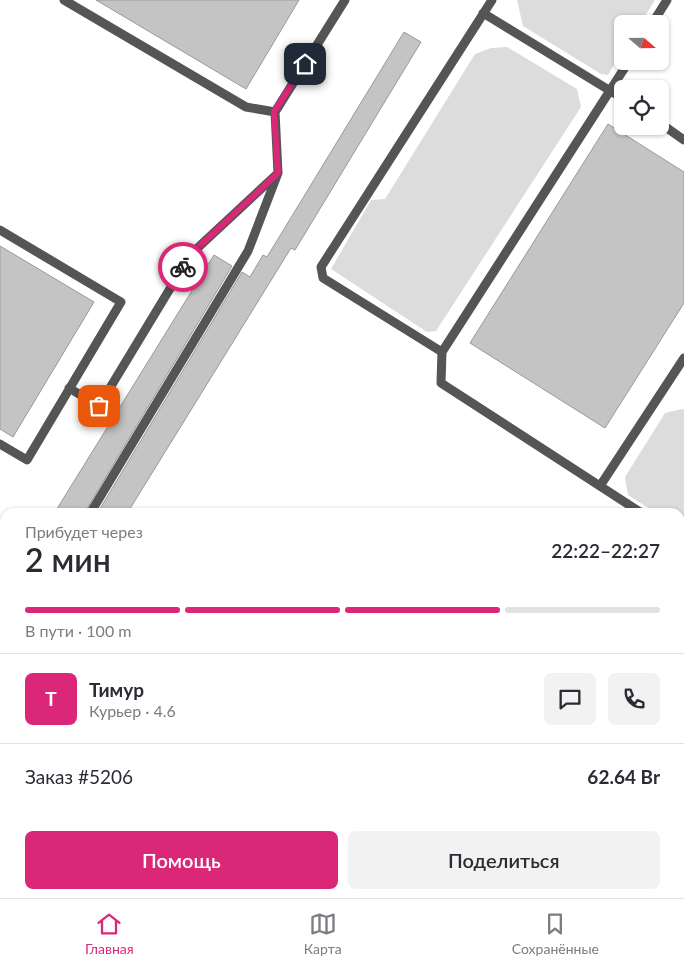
<!DOCTYPE html>
<html lang="ru">
<head>
<meta charset="utf-8">
<style>
	:root { --surface:#fff; --page:#f2f2f3; --text:#2b2b33; --muted:#7c7c81; --line:#e1e1e2; --accent:#db2777 }
	body { margin:0; font-family:Lato,sans-serif; background:var(--page); color:var(--text); height:100vh; display:flex; flex-direction:column; font-size:19px; white-space:nowrap }
	* { box-sizing:border-box; margin:0 }
	p { font-size:16px; color:var(--muted) }
	.icon { flex:none; width:28px; height:28px; fill:none; stroke:currentColor; stroke-width:2; stroke-linecap:round; stroke-linejoin:round }
	.map { position:relative; flex:1; overflow:hidden }
	.details { position:absolute; left:0px; top:508px; width:685px; height:391px; display:flex; flex-direction:column; background:var(--surface); border-radius:15px 15px 0 0; box-shadow:0 1px 4px #0004 }
	.details>* { flex:none }
	.needle { width:32px; rotate:110deg }
	.fabs { position:absolute; left:614px; top:15px; display:grid; gap:10px }
	.fabs a { display:grid; place-items:center; width:55px; height:55px; border-radius:8px; background:var(--surface); box-shadow:0 1px 4px #0004; font-size:25px }
	.pin { position:absolute; display:grid; place-items:center; width:42px; height:42px; color:#fff; margin:-21px; border-radius:10px; box-shadow:0 2px 8px #0006 }
	.courier { position:absolute; display:grid; place-items:center; width:50px; height:50px; margin:-25px; border:4px solid #db2777; border-radius:50%; background:#fff; color:#222; box-shadow:0 1px 6px #0007 }
	.summary em { font-style:normal; font-weight:600 }
	.summary div { display:flex; flex-direction:column-reverse }
	.summary { display:flex; align-items:center; justify-content:space-between; height:85px; padding:0 25px }
	h1 { font-size:32px; font-weight:600; line-height:38px }
	.bar { display:grid; grid-template-columns:repeat(4,1fr); gap:8px 5px; align-content:center; height:60px; padding:0 25px }
	.bar i { height:6px; border-radius:4px; background:var(--line) }
	.bar .current { background:var(--accent) }
	.bar p { grid-column:span 4 }
	.line { display:flex; align-items:center; gap:12px; padding:0 25px; border-top:1px solid var(--line) }
	.line div { flex:1 }
	.round { display:grid; place-items:center; flex:none; width:52px; height:52px; border-radius:8px; background:var(--page) }
	.primary-button { display:flex; gap:10px; margin-top:auto; padding:10px 25px }
	.primary-button a { flex:1; height:58px; border-radius:8px; background:var(--accent); color:#fff; font-size:20px; font-weight:600; line-height:58px; text-align:center }
	.primary-button a+a { background:var(--page); color:var(--text) }
	.dock { display:flex; justify-content:space-around; align-items:center; height:70px; border-top:1px solid var(--line); background:var(--surface); font-size:14px; color:var(--muted) }
	.dock a { display:grid; justify-items:center; gap:2px }
	.dock .current { color:var(--accent) }
	.map>svg:first-child { display:block }
	.green { fill:#dcdcdc }
	.building { fill:#c4c4c4; stroke:#999 }
	.lines { fill:none; stroke-linecap:round; stroke-linejoin:round }
	.lane { stroke:#555; stroke-width:9 }
	.secondary { stroke:#222; stroke-width:10 }
	.done { stroke:#595959; stroke-width:5; stroke-dasharray:0 9 }
	.route { stroke:#db2777; stroke-width:6 }
</style>
</head>
<body>
<div class="map">
<svg width="684" height="898" viewBox="0 0 684 898">
	<rect width="100%" height="100%" fill="#fff"/>
	<!-- green -->
	<path class="green" d="M517,0H655L640,24H622V51L608,75L601,74L523,26Z
		M507,47L577,89L581,107L436,331L427,332L331,269L371,200L385,199L475,54L491,48Z
		M682,409L684,410V531L680,529V512H655L628,495L625,477L665,413Z
		M0,617L5,621V711L0,714Z
		M684,864V898H617L625,894H680V866Z"/>
	<!-- building -->
	<path class="building" d="M96,0H299L246,89Z
		M404,32L421,42L295,250L291,248L128,512H98L242,272L250,277L263,255L267,257Z
		M608,124L684,172V303L605,428L470,343Z
		M0,246L94,302L13,437L0,429Z
		M214,255L232,266L85,512H55Z"/>
	<g class="lines">
		<!-- lane -->
		<path class="lane" d="M64,0L246,107L275,112
			M492,0L321,267L323,278L442,352L441,383L640,512
			M483,13L622,98
			M652,24L667,0
			M660,123L684,140
			M0,230L121,302L27,460L0,444
			M442,352L629,61
			M69,388L99,406L191,254L276,175
			M600,486L684,358
			M91,512L248,251L278,173L275,112L345,0
			M680,538L684,541
			M0,725L4,721"/>
		<!-- secondary -->
		<path class="secondary" d="M680,822L684,819
			M0,832L5,834
			M137,894L150,898
			M507,898L521,894"/>
	</g>
	<g class="lines">
		<!-- done -->
		<path class="done" d="M99,406L183,267"/>
		<!-- route -->
		<path class="route" d="M183,267L191,254L278,173L274,112L305,64"/>
	</g>
</svg>
<div class="fabs">
<a><svg class="needle" viewBox="-14 -14 28 28"><path d="M0-13l5 13h-10z" fill="#e53935"/><path d="M0 13l5-13h-10z" fill="#7c7c81"/></svg></a>
<a><svg class="icon" aria-label="locate" viewBox="0 0 24 24"><circle cx="12" cy="12" r="6"/><path d="M12 2v4M12 18v4M2 12h4M18 12h4"/></svg></a>
</div>
<div class="pin" style="left:99px;top:406px;background:#ea580c"><svg class="icon" aria-label="bag" viewBox="0 0 24 24"><path d="M5 8h14l-1 12H6zM9 8a3 3 0 0 1 6 0"/></svg></div>
<div class="pin" style="left:305px;top:64px;background:#1f2937"><svg class="icon" aria-label="home" viewBox="0 0 24 24"><path d="M3 11l9-7 9 7M6 9v11h12V9"/></svg></div>
<div class="courier" style="left:183px;top:267px"><svg class="icon" aria-label="bike" viewBox="0 0 24 24"><circle cx="6" cy="16" r="4"/><circle cx="18" cy="16" r="4"/><path d="M6 16l4-8h5l3 8M10 8l3 8H6M13 5h3"/></svg></div>
<section class="details">
<div class="summary"><div><h1>2 мин</h1><p>Прибудет через</p></div><em>22:22–22:27</em></div>
<div class="bar"><i class="current"></i><i class="current"></i><i class="current"></i><i></i><p>В пути · 100 m</p></div>
<div class="line" style="height:90px"><b class="round" style="background:var(--accent);color:#fff">Т</b><div><b>Тимур</b><p>Курьер · 4.6</p></div><a class="round"><svg class="icon" aria-label="chat" viewBox="0 0 24 24"><path d="M4 5h16v11H9l-5 4z"/></svg></a><a class="round"><svg class="icon" aria-label="phone" viewBox="0 0 24 24"><path d="M5 4h4l2 5-3 2q2 4 5 5l2-3 5 2v4C11 20 4 13 5 4z"/></svg></a></div>
<div class="line" style="height:65px"><div>Заказ #5206</div><b>62.64 Br</b></div>
<div class="primary-button"><a>Помощь</a><a>Поделиться</a></div>
</section>
</div>
<nav class="dock">
<a class="current"><svg class="icon" aria-label="home" viewBox="0 0 24 24"><path d="M3 11l9-7 9 7M6 9v11h12V9"/></svg>Главная</a>
<a><svg class="icon" aria-label="map" viewBox="0 0 24 24"><path d="M3 6l6-2 6 2 6-2v14l-6 2-6-2-6 2zM9 4v14M15 6v14"/></svg>Карта</a>
<a><svg class="icon" aria-label="saved" viewBox="0 0 24 24"><path d="M7 4h10v16l-5-4-5 4z"/></svg>Сохранённые</a>
</nav>
</body>
</html>
